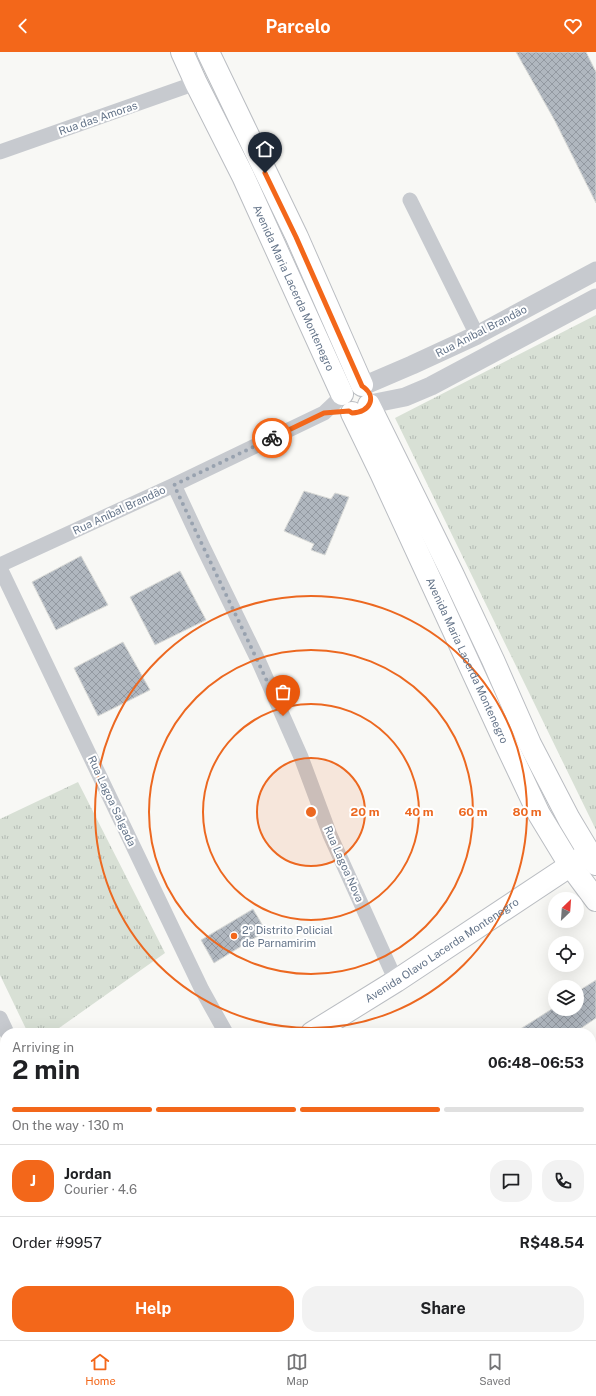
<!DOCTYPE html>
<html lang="en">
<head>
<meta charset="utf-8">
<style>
	:root { --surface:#fff; --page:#f2f2f2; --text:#202124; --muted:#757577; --line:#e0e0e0; --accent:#f3671a }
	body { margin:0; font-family:"Public Sans",sans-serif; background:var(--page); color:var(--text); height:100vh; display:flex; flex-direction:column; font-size:15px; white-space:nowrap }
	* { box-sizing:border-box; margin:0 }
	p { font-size:13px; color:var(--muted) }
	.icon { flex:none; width:22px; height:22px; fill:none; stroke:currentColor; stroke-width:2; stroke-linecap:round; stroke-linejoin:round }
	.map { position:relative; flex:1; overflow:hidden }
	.drawer { position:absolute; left:0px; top:976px; width:596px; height:312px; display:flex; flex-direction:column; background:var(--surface); border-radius:16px 16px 0 0; box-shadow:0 4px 16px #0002 }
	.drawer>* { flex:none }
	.needle { width:26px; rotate:25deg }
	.tools { position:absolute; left:548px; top:840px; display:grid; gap:8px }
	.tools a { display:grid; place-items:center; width:36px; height:36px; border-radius:50%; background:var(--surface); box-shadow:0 4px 16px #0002; font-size:20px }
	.pin { position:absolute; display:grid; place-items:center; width:34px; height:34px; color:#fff; margin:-41px -17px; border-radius:50% 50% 50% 0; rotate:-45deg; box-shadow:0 0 4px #0007 }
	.pin .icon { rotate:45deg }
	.courier { position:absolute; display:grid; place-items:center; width:40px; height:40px; margin:-20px; border:3px solid #f3671a; border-radius:50%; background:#fff; color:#222; box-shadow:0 1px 5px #0007 }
	.head em { font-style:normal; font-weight:700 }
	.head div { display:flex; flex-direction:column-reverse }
	.head { display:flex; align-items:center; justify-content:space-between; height:68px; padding:0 12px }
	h1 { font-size:26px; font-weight:700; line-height:30px }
	.bar { display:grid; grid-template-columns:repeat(4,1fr); gap:6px 4px; align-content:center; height:48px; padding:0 12px }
	.bar i { height:5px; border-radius:3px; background:var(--line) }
	.bar .on { background:var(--accent) }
	.bar p { grid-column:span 4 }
	.line { display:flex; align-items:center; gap:10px; padding:0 12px; border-top:1px solid var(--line) }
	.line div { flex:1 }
	.round { display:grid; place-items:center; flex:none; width:42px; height:42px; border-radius:16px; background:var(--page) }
	.cta { display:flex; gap:8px; margin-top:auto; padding:8px 12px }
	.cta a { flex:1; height:46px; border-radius:16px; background:var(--accent); color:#fff; font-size:16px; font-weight:700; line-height:46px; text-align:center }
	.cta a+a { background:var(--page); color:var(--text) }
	header { display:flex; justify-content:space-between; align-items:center; height:52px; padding:0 12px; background:var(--accent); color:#fff; font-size:18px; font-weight:700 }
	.tabs { display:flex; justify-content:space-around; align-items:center; height:56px; border-top:1px solid var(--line); background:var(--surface); font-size:11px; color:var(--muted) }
	.tabs a { display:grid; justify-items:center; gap:2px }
	.tabs .on { color:var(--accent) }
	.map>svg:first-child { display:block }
	.grass { fill:url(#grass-tufts) }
	.building { fill:url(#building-cross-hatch); stroke:#d9dad7 }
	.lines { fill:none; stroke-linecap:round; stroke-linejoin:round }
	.primary-casing { stroke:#babdc2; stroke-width:24 }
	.minor { stroke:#c7cacf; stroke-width:15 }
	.tertiary { stroke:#c7cacf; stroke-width:19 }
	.primary { stroke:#fff; stroke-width:22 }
	.done { stroke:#98a2af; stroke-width:4; stroke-dasharray:0 7.2 }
	.route { stroke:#f3671a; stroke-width:5 }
	.ring { fill:none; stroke:#ec6820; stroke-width:2 }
	.poi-dot { fill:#f3671a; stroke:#fff; stroke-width:1.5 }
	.labels { text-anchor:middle; stroke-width:4; stroke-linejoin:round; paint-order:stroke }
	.street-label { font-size:11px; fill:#647489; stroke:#fff }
	.poi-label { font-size:11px; fill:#647489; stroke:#fff; text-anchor:start }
	.centre { fill:#ec6820; stroke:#fff; stroke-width:2 }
	.ring-label { font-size:12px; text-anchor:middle; font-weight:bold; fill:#ec6820; stroke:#fff; stroke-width:4; stroke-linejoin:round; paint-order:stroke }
</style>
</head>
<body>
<header><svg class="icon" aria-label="back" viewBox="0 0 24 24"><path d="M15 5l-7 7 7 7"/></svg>Parcelo<svg class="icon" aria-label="heart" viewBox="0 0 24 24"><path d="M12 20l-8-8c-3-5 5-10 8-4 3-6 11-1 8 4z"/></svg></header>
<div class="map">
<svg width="596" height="1288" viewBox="0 0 596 1288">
	<defs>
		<pattern id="grass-tufts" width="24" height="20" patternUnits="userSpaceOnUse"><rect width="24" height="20" fill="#d8e0d5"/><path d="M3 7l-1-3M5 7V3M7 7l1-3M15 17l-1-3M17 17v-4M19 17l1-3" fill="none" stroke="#b3bab3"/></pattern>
		<pattern id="building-cross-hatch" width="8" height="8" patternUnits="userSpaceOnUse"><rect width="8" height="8" fill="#b0b7bf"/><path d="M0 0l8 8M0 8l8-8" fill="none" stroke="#9399a1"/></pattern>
	</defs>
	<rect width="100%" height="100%" fill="#f8f8f5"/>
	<!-- grass -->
	<path class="grass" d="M596,263V778L395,366Z
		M78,730L165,901L52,981H28L0,923V767Z
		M596,1013V1064L591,1067V1016Z
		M109,1283H322L316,1288H102Z"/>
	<!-- building -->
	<path class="building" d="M516,0H586L596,20V151L555,69Z
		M304,439L331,447L335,441L349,445L325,503L311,498L314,492L284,479Z
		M81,504L108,553L56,578L32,530Z
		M180,519L206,568L155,593L130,545Z
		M123,590L150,638L98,664L74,616Z
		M253,857L266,879L214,911L201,888Z
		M596,928V966L574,981H514L555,955V957H577V940Z"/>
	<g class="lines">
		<!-- primary casing -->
		<g class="primary-casing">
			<g id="primary">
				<path id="s1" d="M182,0L196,31L243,124L342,342"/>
				<path d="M208,0L297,185L362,333"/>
				<path d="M369,353L452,521L493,608L530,692L569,767L596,812"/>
				<path id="s2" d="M352,361L381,421L505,690L539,762L570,813L596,848"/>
				<path id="s3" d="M312,981L396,929L583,805"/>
				<path d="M0,1204L5,1200"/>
			</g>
		</g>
		<!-- minor -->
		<path class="minor" d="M0,100L196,31
			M410,148L477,283
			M174,433L202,493L259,610L301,705L330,783L396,929
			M0,513L174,433L324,361L342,344
			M0,516L202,938L226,981
			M0,966L7,981
			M591,1174L596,1171
			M435,1288L441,1283
			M582,1288L589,1283"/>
		<!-- tertiary -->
		<path class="tertiary" d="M363,334L412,313L477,283L596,219
			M370,352L405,345L431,334L596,246"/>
		<!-- primary -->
		<use href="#primary" class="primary"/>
	</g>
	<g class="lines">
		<!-- done -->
		<path class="done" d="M272,386L174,433C210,510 248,587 283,664"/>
		<!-- route -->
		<path class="route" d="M265,121L296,185L362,334C378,344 370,361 352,361L349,359L324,361L272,386"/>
	</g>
	<!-- distance rings -->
	<circle cx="311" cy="760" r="54" fill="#ec6820" fill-opacity=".12"/>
	<g class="ring">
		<circle cx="311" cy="760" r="54"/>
		<circle cx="311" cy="760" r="108"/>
		<circle cx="311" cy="760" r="162"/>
		<circle cx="311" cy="760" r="216"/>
	</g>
	<!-- markers -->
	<circle class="poi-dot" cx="234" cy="884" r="4"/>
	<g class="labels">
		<!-- street labels -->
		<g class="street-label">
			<text transform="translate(98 66) rotate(-19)" y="4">Rua das Amoras</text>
			<text dy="4" stroke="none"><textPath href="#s1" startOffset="261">Avenida Maria Lacerda Montenegro</textPath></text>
			<text transform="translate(481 279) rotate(-27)" y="4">Rua Aníbal Brandão</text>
			<text transform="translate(119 458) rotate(-25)" y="4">Rua Aníbal Brandão</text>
			<text dy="4" stroke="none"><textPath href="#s2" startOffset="273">Avenida Maria Lacerda Montenegro</textPath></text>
			<text transform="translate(112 749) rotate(65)" y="4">Rua Lagoa Salgada</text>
			<text transform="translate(344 812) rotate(66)" y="4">Rua Lagoa Nova</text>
			<text dy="4" stroke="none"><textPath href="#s3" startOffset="154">Avenida Olavo Lacerda Montenegro</textPath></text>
		</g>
		<!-- poi labels -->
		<g class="poi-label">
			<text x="242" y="882">2º Distrito Policial<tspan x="242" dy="13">de Parnamirim</tspan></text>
		</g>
	</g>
	<circle cx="311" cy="760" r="6" class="centre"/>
	<g class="ring-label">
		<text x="365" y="764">20 m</text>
		<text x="419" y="764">40 m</text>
		<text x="473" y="764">60 m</text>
		<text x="527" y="764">80 m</text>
	</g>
</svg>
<div class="tools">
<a><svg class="needle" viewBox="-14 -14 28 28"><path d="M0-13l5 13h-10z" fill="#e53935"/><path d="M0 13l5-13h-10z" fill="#757577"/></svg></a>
<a><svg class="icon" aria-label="locate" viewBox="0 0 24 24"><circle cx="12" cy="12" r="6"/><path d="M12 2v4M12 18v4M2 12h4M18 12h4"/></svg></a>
<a><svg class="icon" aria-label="layers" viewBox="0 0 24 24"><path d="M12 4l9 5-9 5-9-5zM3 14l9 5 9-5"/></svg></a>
</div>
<div class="pin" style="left:283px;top:664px;background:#ea580c"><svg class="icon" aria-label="bag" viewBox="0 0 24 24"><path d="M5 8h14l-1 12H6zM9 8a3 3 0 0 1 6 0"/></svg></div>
<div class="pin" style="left:265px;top:121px;background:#1f2937"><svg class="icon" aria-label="home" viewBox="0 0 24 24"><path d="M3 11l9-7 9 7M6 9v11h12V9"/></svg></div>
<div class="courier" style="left:272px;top:386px"><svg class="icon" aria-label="bike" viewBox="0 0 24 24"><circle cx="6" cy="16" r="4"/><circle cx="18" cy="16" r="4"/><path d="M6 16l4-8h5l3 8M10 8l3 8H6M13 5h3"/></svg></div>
<section class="drawer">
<div class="head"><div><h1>2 min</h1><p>Arriving in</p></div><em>06:48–06:53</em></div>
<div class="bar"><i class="on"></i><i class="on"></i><i class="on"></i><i></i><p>On the way · 130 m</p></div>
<div class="line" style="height:72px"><b class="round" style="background:var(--accent);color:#fff">J</b><div><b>Jordan</b><p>Courier · 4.6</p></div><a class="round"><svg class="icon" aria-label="chat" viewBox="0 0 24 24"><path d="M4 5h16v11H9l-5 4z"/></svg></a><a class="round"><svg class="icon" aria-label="phone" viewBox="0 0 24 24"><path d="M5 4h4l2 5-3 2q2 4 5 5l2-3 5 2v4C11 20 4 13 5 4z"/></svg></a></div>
<div class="line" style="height:52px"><div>Order #9957</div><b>R$48.54</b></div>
<div class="cta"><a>Help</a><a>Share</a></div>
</section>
</div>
<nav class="tabs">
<a class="on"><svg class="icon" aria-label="home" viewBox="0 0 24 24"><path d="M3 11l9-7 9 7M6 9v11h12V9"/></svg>Home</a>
<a><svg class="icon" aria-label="map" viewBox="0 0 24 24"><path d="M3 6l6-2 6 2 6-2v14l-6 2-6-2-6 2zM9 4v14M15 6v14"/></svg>Map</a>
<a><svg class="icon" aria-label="saved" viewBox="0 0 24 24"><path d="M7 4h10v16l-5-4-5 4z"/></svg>Saved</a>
</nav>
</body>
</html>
